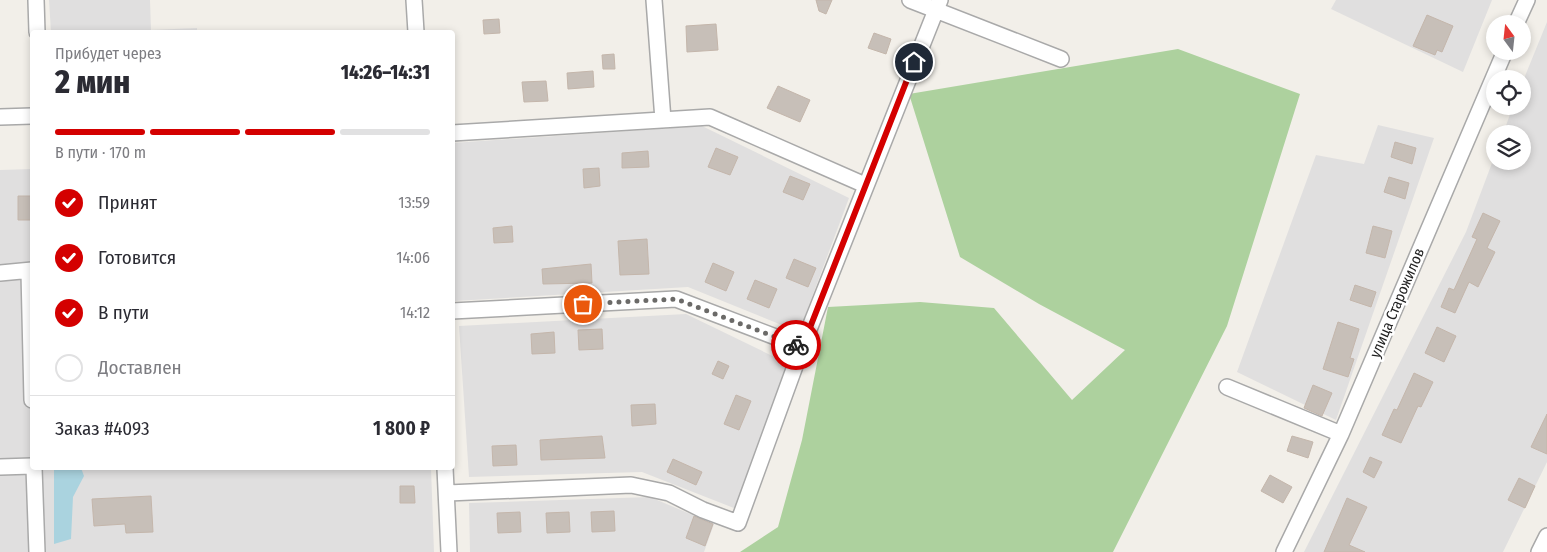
<!DOCTYPE html>
<html lang="ru">
<head>
<meta charset="utf-8">
<style>
	:root { --surface:#fff; --page:#f7f7f7; --text:#2b2b33; --muted:#7c7c81; --line:#e1e1e2; --accent:#d40000 }
	body { margin:0; font-family:"Fira Sans Condensed",sans-serif; background:var(--page); color:var(--text); height:100vh; display:flex; flex-direction:column; font-size:19px; white-space:nowrap }
	* { box-sizing:border-box; margin:0 }
	p { font-size:16px; color:var(--muted) }
	.icon { flex:none; width:28px; height:28px; fill:none; stroke:currentColor; stroke-width:2; stroke-linecap:round; stroke-linejoin:round }
	.map { position:relative; flex:1; overflow:hidden }
	.panel { position:absolute; left:30px; top:30px; width:425px; height:440px; display:flex; flex-direction:column; background:var(--surface); border-radius:5px; box-shadow:0 2px 8px #0003 }
	.panel>* { flex:none }
	.needle { width:32px; rotate:345deg }
	.buttons { position:absolute; left:1486px; top:15px; display:grid; gap:10px }
	.buttons a { display:grid; place-items:center; width:45px; height:45px; border-radius:50%; background:var(--surface); box-shadow:0 2px 8px #0003; font-size:25px }
	.pin { position:absolute; display:grid; place-items:center; width:42px; height:42px; color:#fff; margin:-21px; border:2px solid #fff; border-radius:50%; box-shadow:0 1px 5px #0007 }
	.courier { position:absolute; display:grid; place-items:center; width:50px; height:50px; margin:-25px; border:4px solid #d40000; border-radius:50%; background:#fff; color:#222; box-shadow:0 1px 6px #0007 }
	.head em { font-style:normal; font-weight:800 }
	.head div { display:flex; flex-direction:column-reverse }
	.head { display:flex; align-items:center; justify-content:space-between; height:85px; padding:0 25px }
	h1 { font-size:32px; font-weight:800; line-height:38px }
	.bar { display:grid; grid-template-columns:repeat(4,1fr); gap:8px 5px; align-content:center; height:60px; padding:0 25px }
	.bar i { height:6px; border-radius:4px; background:var(--line) }
	.bar .selected { background:var(--accent) }
	.bar p { grid-column:span 4 }
	.line { display:flex; align-items:center; gap:12px; padding:0 25px; border-top:1px solid var(--line) }
	.line div { flex:1 }
	ol { padding:0 25px; list-style:none }
	li { display:flex; align-items:center; gap:15px; height:55px }
	li p { margin-inline-start:auto }
	li .icon { padding:5px; border-radius:50%; background:var(--accent); color:#fff; stroke-width:4 }
	li:last-child { color:var(--muted) }
	li i { width:28px; height:28px; border:2px solid var(--line); border-radius:50% }
	.map>svg:first-child { display:block }
	.residential { fill:#e0dfdf }
	.forest { fill:#add19e }
	.water { fill:#aad3df }
	.building { fill:#c7bfb8; stroke:#c4b6ab }
	.lines { fill:none; stroke-linecap:round; stroke-linejoin:round }
	.minor-casing { stroke:#a9a9a9; stroke-width:18 }
	.minor { stroke:#fff; stroke-width:15 }
	.done { stroke:#6b6a68; stroke-width:5; stroke-dasharray:0 9 }
	.route { stroke:#d40000; stroke-width:6 }
	.labels { text-anchor:middle; stroke-width:5; stroke-linejoin:round; paint-order:stroke }
	.street-label { font-size:15px; fill:#222; stroke:#fff }
</style>
</head>
<body>
<div class="map">
<svg width="1547" height="552" viewBox="0 0 1547 552">
	<rect width="100%" height="100%" fill="#f2efe9"/>
	<!-- residential -->
	<path class="residential" d="M49,0H150L151,30L197,28V32H51Z
		M1336,0H1492L1463,72L1331,9Z
		M1547,22V462L1503,552H1304L1466,232L1495,155V161H1522V134H1503L1513,106H1522L1523,81Z
		M1378,125L1434,138L1336,420L1237,372L1316,155L1364,164Z
		M702,126L849,198L799,332L688,287L455,301L452,277V143Z
		M32,169V468H431L434,552H0V170Z
		M686,314L789,364L739,510L642,472L469,477L459,326Z
		M650,497L714,524L704,552H470L469,503Z"/>
	<!-- forest -->
	<path class="forest" d="M1178,49L1300,94L1227,326L1113,552H740L778,527L802,440L828,307L920,302L994,308L1072,400L1125,350L1039,304L960,257L909,94Z"/>
	<!-- water -->
	<path class="water" d="M54,468H81L84,476L73,497L71,539L54,544Z"/>
	<!-- building -->
	<path class="building" d="M816,0H832L826,14L819,11Z
		M1427,15L1453,26L1442,52L1437,50L1435,55L1413,46Z
		M499,19L500,33L484,34L483,20Z
		M716,24L718,50L687,52L686,26Z
		M874,33L891,39L886,54L868,48Z
		M614,54L615,69H603L602,55Z
		M593,71L594,87L568,89L567,73Z
		M546,81L548,101L524,102L522,82Z
		M778,86L810,100L800,122L767,108Z
		M1395,142L1416,148L1412,164L1391,157Z
		M716,148L738,157L730,175L708,167Z
		M648,151L649,167L622,168V153Z
		M599,168L600,186L584,188L583,169Z
		M790,176L810,184L803,200L783,192Z
		M1389,177L1409,183L1405,199L1384,192Z
		M18,196H32V220H18Z
		M1483,213L1500,221L1487,248L1495,252L1478,287L1469,282L1455,313L1441,307L1449,288L1454,290L1477,239L1472,237Z
		M512,226L513,242L494,243L493,228Z
		M1373,226L1392,231L1385,258L1366,253Z
		M647,239L649,274L620,275L618,241Z
		M794,259L816,268L808,287L786,278Z
		M713,263L734,272L726,291L705,282Z
		M591,264L592,283L543,284L542,269Z
		M755,280L777,289L769,308L747,299Z
		M1355,285L1376,292L1371,307L1350,300Z
		M1338,322L1359,329L1350,358L1354,359L1348,377L1323,369Z
		M1437,327L1456,336L1444,362L1425,353Z
		M602,329L603,349L579,350L578,330Z
		M554,332L555,353L532,354L531,334Z
		M718,361L729,366L723,379L712,374Z
		M1414,373L1433,382L1421,407L1418,406L1401,443L1382,435L1394,409L1397,410Z
		M1313,385L1332,393L1322,416L1304,408Z
		M736,395L751,401L739,430L724,424Z
		M655,404L656,424L632,426L631,405Z
		M1547,414V454L1531,447Z
		M602,436L605,458L541,460L540,440Z
		M1292,436L1313,442L1308,458L1287,451Z
		M516,445L517,465L493,466L492,446Z
		M1370,457L1382,462L1374,478L1363,472Z
		M673,459L702,472L696,485L667,472Z
		M1270,475L1292,487L1283,503L1261,491Z
		M1519,478L1535,486L1525,508L1508,500Z
		M400,486H414L415,503H400Z
		M151,496L153,532L126,533L125,524L94,526L92,499Z
		M1347,498L1367,507L1349,545L1365,552H1324Z
		M614,511L615,531L592,532L591,512Z
		M520,512L521,532L498,533L497,513Z
		M569,512L570,532L547,533L546,513Z
		M694,516L713,524L705,546L686,538Z"/>
	<g class="lines">
		<!-- minor casing -->
		<g class="minor-casing">
			<path id="minor" d="M36,0L37,32
				M414,0L416,32
				M654,0L663,120
				M910,0L1061,59
				M1516,24L1527,0
				M0,117L32,116
				M452,133L710,117L865,185
				M29,272L32,400
				M0,273L32,270
				M452,311L676,299L802,347
				M1227,387L1341,434
				M0,467L32,466
				M34,468L37,552
				M445,468L449,552
				M448,493L631,485L669,493L703,510L738,523L802,347L940,0
				M1284,552L1341,434L1505,51
				M1539,552L1547,536"/>
		</g>
		<!-- minor -->
		<use href="#minor" class="minor"/>
	</g>
	<g class="lines">
		<!-- done -->
		<path class="done" d="M583,304L676,299L796,345"/>
		<!-- route -->
		<path class="route" d="M796,345L802,348L914,62"/>
	</g>
	<g class="labels">
		<!-- street labels -->
		<g class="street-label">
			<text transform="translate(1397 303) rotate(-67)" y="5">улица Старожилов</text>
		</g>
	</g>
</svg>
<div class="buttons">
<a><svg class="needle" viewBox="-14 -14 28 28"><path d="M0-13l5 13h-10z" fill="#e53935"/><path d="M0 13l5-13h-10z" fill="#7c7c81"/></svg></a>
<a><svg class="icon" aria-label="locate" viewBox="0 0 24 24"><circle cx="12" cy="12" r="6"/><path d="M12 2v4M12 18v4M2 12h4M18 12h4"/></svg></a>
<a><svg class="icon" aria-label="layers" viewBox="0 0 24 24"><path d="M12 4l9 5-9 5-9-5zM3 14l9 5 9-5"/></svg></a>
</div>
<div class="pin" style="left:583px;top:304px;background:#ea580c"><svg class="icon" aria-label="bag" viewBox="0 0 24 24"><path d="M5 8h14l-1 12H6zM9 8a3 3 0 0 1 6 0"/></svg></div>
<div class="pin" style="left:914px;top:62px;background:#1f2937"><svg class="icon" aria-label="home" viewBox="0 0 24 24"><path d="M3 11l9-7 9 7M6 9v11h12V9"/></svg></div>
<div class="courier" style="left:796px;top:345px"><svg class="icon" aria-label="bike" viewBox="0 0 24 24"><circle cx="6" cy="16" r="4"/><circle cx="18" cy="16" r="4"/><path d="M6 16l4-8h5l3 8M10 8l3 8H6M13 5h3"/></svg></div>
<section class="panel">
<div class="head"><div><h1>2 мин</h1><p>Прибудет через</p></div><em>14:26–14:31</em></div>
<div class="bar"><i class="selected"></i><i class="selected"></i><i class="selected"></i><i></i><p>В пути · 170 m</p></div>
<ol>
<li><svg class="icon" aria-label="check" viewBox="0 0 24 24"><path d="M5 12l5 5 9-10"/></svg>Принят<p>13:59</p></li>
<li><svg class="icon" aria-label="check" viewBox="0 0 24 24"><path d="M5 12l5 5 9-10"/></svg>Готовится<p>14:06</p></li>
<li><svg class="icon" aria-label="check" viewBox="0 0 24 24"><path d="M5 12l5 5 9-10"/></svg>В пути<p>14:12</p></li>
<li><i></i>Доставлен</li>
</ol>
<div class="line" style="height:65px"><div>Заказ #4093</div><b>1 800 ₽</b></div>
</section>
</div>
</body>
</html>
